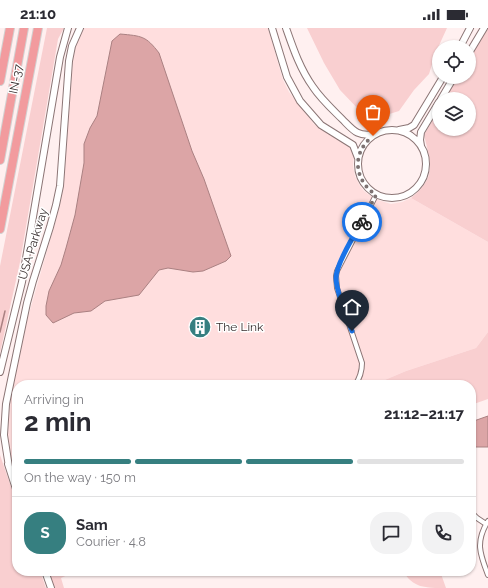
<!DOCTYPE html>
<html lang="en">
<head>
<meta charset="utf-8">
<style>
	:root { --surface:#fff; --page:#f2f2f3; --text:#2b2b33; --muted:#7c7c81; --line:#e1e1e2; --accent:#367f80 }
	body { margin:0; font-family:Raleway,sans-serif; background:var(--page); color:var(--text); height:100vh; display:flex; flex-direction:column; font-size:15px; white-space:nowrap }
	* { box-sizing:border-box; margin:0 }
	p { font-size:13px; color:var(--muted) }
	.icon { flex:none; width:22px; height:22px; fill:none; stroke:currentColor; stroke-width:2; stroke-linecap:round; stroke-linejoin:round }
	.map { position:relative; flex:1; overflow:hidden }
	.side { position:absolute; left:12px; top:352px; width:464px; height:196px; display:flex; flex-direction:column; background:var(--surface); border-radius:16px; box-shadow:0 1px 3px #0004 }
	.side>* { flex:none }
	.controls { position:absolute; left:432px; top:12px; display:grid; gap:8px }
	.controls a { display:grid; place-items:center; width:44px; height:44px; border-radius:50%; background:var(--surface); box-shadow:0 1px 3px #0004; font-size:20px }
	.pin { position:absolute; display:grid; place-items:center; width:34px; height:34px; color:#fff; margin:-41px -17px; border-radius:50% 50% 50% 0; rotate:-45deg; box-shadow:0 0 4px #0007 }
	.pin .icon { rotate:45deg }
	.courier { position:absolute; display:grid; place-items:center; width:40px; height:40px; margin:-20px; border:3px solid #1a73e8; border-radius:50%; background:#fff; color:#222; box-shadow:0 1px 5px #0007 }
	.headline em { font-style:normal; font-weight:700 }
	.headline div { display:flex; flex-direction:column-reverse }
	.headline { display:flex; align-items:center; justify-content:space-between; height:68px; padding:0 12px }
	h1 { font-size:26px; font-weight:700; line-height:30px }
	.bar { display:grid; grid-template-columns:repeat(4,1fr); gap:6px 4px; align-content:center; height:48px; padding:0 12px }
	.bar i { height:5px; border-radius:3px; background:var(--line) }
	.bar .selected { background:var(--accent) }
	.bar p { grid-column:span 4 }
	.line { display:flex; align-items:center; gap:10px; padding:0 12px; border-top:1px solid var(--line) }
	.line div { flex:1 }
	.round { display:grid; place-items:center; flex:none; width:42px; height:42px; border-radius:16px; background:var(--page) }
	.status { display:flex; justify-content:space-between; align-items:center; height:28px; padding:0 20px; background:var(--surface); direction:ltr }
	.status svg { height:11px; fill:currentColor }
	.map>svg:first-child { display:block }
	.built { fill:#ffdede }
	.green { fill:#f9cfd0 }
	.water { fill:#dca5a6; stroke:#aa8182 }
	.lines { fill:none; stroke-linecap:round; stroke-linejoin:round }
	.stream { stroke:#aa8182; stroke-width:1.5 }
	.street-casing { stroke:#8b7575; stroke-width:6 }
	.secondary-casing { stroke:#8b7575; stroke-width:8 }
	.highway-casing { stroke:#d3d1d1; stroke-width:10 }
	.street { stroke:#fff; stroke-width:4 }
	.secondary { stroke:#fff; stroke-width:6 }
	.highway { stroke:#f29b9e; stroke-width:8 }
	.done { stroke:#7d7272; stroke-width:4; stroke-dasharray:0 7.2 }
	.route { stroke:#1a73e8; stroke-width:5 }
	.labels { text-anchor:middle; stroke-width:3; stroke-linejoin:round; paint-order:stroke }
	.street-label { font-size:12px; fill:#372e2e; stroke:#fff }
	.poi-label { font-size:12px; fill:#372e2e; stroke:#fff; text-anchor:start }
</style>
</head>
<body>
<div class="status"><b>21:10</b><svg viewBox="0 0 49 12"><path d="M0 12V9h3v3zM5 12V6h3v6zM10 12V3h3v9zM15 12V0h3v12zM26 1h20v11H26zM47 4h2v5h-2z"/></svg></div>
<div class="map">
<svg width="488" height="560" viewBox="0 0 488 560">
	<rect width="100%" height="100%" fill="#fff0f0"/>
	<!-- built -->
	<path class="built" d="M84,0H268L283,52L289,64L314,96L322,102L351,119L354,127L353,138L355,148L360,158L364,163L375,171L391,176L402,174L411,170L488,214V304L476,320L406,343L380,354L381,357H17V455L10,425L8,407L10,373L28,289L57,188L63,162L73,33L76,17Z"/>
	<!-- green -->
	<path class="green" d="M47,0H64L58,11L20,234L0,325V238Z
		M307,0H447L436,24L429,46L414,62L399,83L383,88L371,87L360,83L340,62L324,35Z
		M488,0V214L411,170C437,149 431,136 424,107L439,81V101H469V71H445L458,49H469V31Z
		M488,304V371L471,377V357H381L380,354L406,343L476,320Z
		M0,427L17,476V543H40L46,560H0Z
		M49,543H76L61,550L64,560H54Z
		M403,543H440L446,560C425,560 413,560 403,543Z"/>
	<!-- water -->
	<path class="water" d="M120,6C142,8 146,8 159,25L192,123L204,151L231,228L226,233L203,243L193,244L168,240L159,242L139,267L105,273L91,283L74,285L53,295L46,287V278L49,263L61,237L66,220L75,187L84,135V116L90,100L97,88L112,13Z
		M488,388V419H471V394Z"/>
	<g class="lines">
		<!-- stream -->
		<path class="stream" d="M0,304L5,283"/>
		<!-- street casing -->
		<g class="street-casing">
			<path id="street" d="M355,357C360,350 362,344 362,335L337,260L336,248L337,243L376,167
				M471,484L477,490L486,496
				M488,493C475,514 480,526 488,547"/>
		</g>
		<!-- secondary casing -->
		<g class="secondary-casing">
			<path id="secondary" d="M272,0L287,49L300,73L321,97L353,117L358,130
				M286,0C293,20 300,41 313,59C321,71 332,81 342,91C353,102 357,109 374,106
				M460,19L470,0
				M469,25L484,0
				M441,71L454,49
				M399,102L409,100L414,97L443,49
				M358 136a34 34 0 1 1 68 0a34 34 0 1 1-68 0Z
				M421,118L420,112L421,104L439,74
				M0,344L22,254L60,29L68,0
				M8,436L17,464
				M9,439L4,407L6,376L27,275L33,253L50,199L56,177L60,158L69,33L72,18L80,0
				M45,543L51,560"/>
		</g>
		<!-- highway casing -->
		<g class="highway-casing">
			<path id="highway" d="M0,53L10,0
				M0,132L24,0
				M0,201L38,0"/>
		</g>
		<!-- street -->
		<use href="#street" class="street"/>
		<!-- secondary -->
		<use href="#secondary" class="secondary"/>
		<!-- highway -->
		<use href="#highway" class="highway"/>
	</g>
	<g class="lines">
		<!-- done -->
		<path class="done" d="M362,194L376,167C354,152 351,125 373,108"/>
		<!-- route -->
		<path class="route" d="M352,303C347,289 336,264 336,250C336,236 354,207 362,194"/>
	</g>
	<!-- icons -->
	<defs>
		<g id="building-disc" transform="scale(1.15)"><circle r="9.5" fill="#367f80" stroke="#fff"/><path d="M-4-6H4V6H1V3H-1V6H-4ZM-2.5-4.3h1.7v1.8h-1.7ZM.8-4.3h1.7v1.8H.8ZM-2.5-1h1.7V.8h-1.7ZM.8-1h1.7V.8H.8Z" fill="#fff"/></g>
	</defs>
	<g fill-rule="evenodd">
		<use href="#building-disc" x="200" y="299"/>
	</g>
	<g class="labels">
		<!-- street labels -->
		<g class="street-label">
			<text transform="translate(16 51) rotate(-79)" y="4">IN-37</text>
			<text transform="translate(33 216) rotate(-73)" y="4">USA Parkway</text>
		</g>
		<!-- poi labels -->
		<g class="poi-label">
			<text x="216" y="303">The Link</text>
		</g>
	</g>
</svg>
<div class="controls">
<a><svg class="icon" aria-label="locate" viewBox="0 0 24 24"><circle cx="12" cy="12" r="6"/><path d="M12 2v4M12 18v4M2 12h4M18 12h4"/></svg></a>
<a><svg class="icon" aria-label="layers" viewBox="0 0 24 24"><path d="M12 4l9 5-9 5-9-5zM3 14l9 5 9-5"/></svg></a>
</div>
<div class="pin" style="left:373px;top:108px;background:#ea580c"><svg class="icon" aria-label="bag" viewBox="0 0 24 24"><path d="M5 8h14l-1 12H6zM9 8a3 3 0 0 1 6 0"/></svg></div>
<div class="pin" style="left:352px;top:303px;background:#1f2937"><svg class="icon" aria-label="home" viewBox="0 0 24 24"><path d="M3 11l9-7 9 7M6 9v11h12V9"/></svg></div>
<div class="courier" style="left:362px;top:194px"><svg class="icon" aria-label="bike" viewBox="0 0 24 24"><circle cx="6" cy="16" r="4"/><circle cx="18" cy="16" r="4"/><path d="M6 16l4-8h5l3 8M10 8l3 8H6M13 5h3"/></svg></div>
<section class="side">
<div class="headline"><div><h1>2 min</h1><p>Arriving in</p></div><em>21:12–21:17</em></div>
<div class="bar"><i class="selected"></i><i class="selected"></i><i class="selected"></i><i></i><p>On the way · 150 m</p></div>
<div class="line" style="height:72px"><b class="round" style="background:var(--accent);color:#fff">S</b><div><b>Sam</b><p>Courier · 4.8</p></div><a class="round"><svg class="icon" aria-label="chat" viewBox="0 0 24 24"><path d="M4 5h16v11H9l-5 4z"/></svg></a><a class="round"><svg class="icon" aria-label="phone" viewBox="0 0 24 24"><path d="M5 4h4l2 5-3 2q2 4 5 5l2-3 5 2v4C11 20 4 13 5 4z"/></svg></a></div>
</section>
</div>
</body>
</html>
